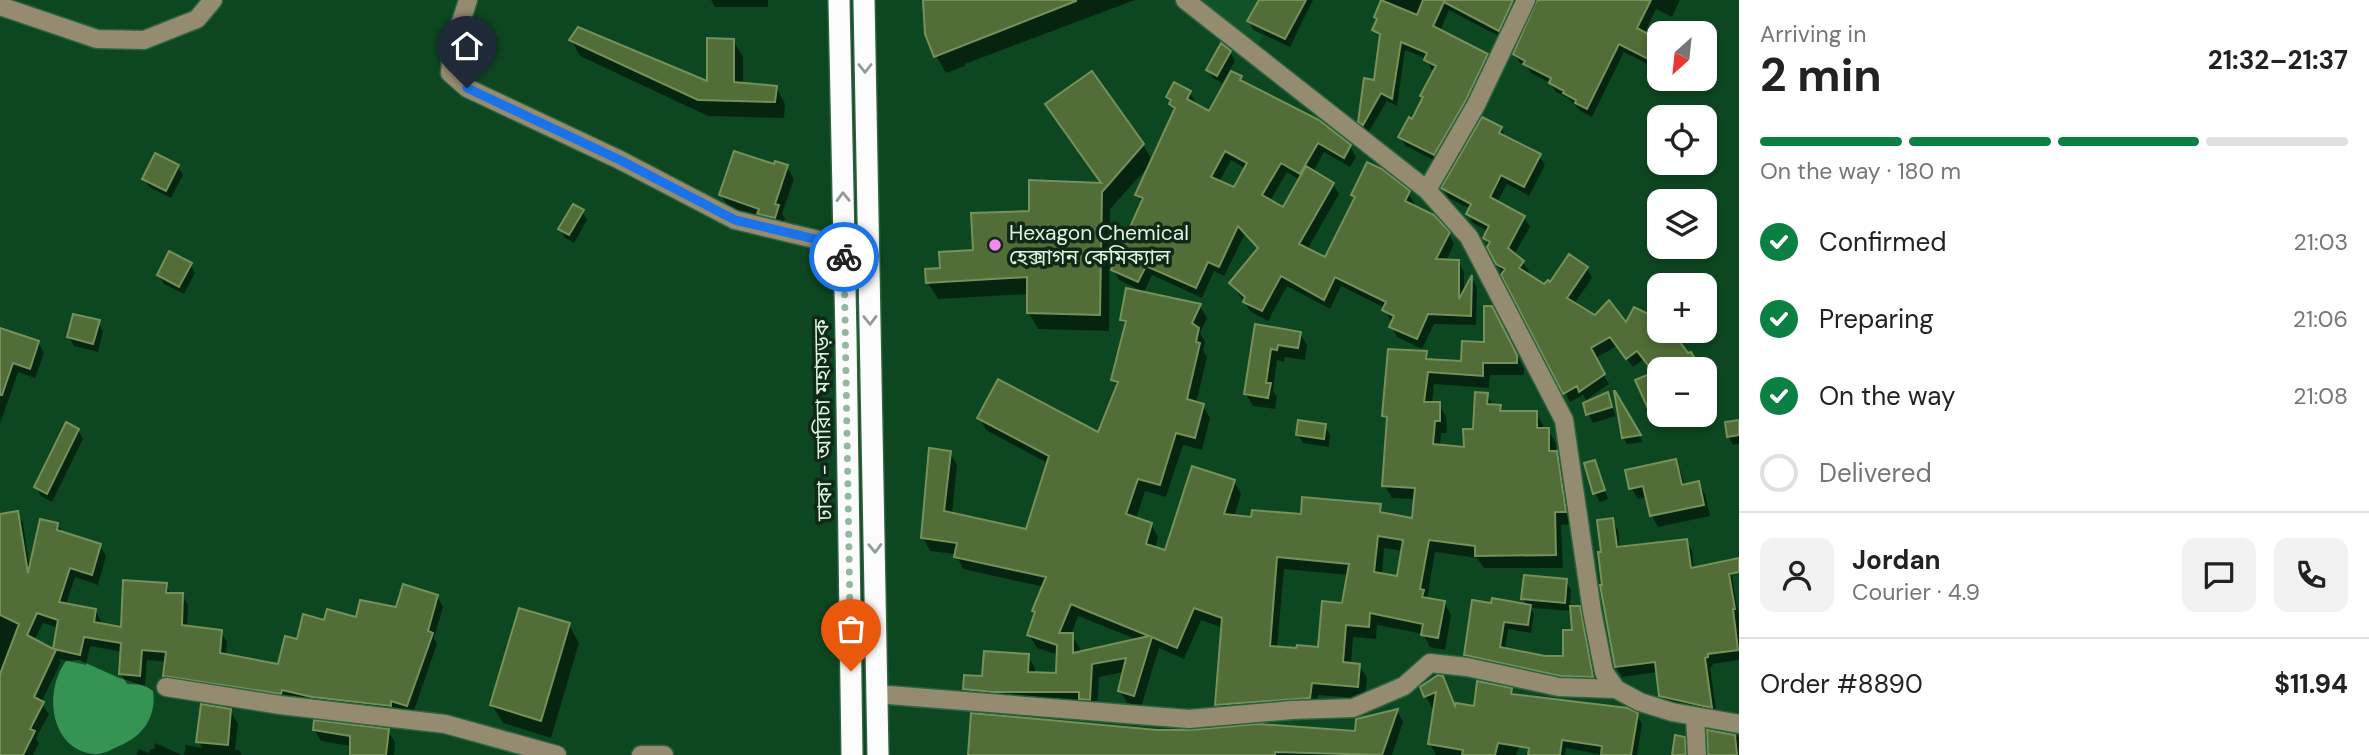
<!DOCTYPE html>
<html lang="en">
<head>
<meta charset="utf-8">
<style>
	:root { --surface:#fff; --page:#f2f2f2; --text:#222; --muted:#767676; --line:#e0e0e0; --accent:#0b8043 }
	body { margin:0; font-family:"DM Sans","Noto Sans Bengali",sans-serif; background:var(--page); color:var(--text); height:100vh; display:flex; flex-direction:column; font-size:26px; white-space:nowrap }
	* { box-sizing:border-box; margin:0 }
	p { font-size:23px; color:var(--muted) }
	.icon { flex:none; width:38px; height:38px; fill:none; stroke:currentColor; stroke-width:2; stroke-linecap:round; stroke-linejoin:round }
	.map { position:relative; flex:1; overflow:hidden }
	.drawer { display:flex; flex-direction:column; background:var(--surface); width:630px }
	.drawer>* { flex:none }
	.needle { width:46px; rotate:207deg }
	.tools { position:absolute; left:1647px; top:21px; display:grid; gap:14px }
	.tools a { display:grid; place-items:center; width:70px; height:70px; border-radius:14px; background:var(--surface); box-shadow:0 4px 10px #0003; font-size:35px }
	.pin { position:absolute; display:grid; place-items:center; width:60px; height:60px; color:#fff; margin:-72px -30px; border-radius:50% 50% 50% 0; rotate:-45deg; box-shadow:0 0 7px #0007 }
	.pin .icon { rotate:45deg }
	.courier { position:absolute; display:grid; place-items:center; width:70px; height:70px; margin:-35px; border:5px solid #1a73e8; border-radius:50%; background:#fff; color:#222; box-shadow:0 2px 9px #0007 }
	.headline em { font-style:normal; font-weight:700 }
	.headline div { display:flex; flex-direction:column-reverse }
	.headline { display:flex; align-items:center; justify-content:space-between; height:119px; padding:0 21px }
	h1 { font-size:46px; font-weight:700; line-height:52px }
	.bar { display:grid; grid-template-columns:repeat(4,1fr); gap:10px 7px; align-content:center; height:84px; padding:0 21px }
	.bar i { height:9px; border-radius:5px; background:var(--line) }
	.bar .current { background:var(--accent) }
	.bar p { grid-column:span 4 }
	.line { display:flex; align-items:center; gap:18px; padding:0 21px; border-top:2px solid var(--line) }
	.line div { flex:1 }
	.round { display:grid; place-items:center; flex:none; width:74px; height:74px; border-radius:14px; background:var(--page) }
	ol { padding:0 21px; list-style:none }
	li { display:flex; align-items:center; gap:21px; height:77px }
	li p { margin-inline-start:auto }
	li .icon { padding:7px; border-radius:50%; background:var(--accent); color:#fff; stroke-width:4 }
	li:last-child { color:var(--muted) }
	li i { width:38px; height:38px; border:4px solid var(--line); border-radius:50% }
	main { display:flex; flex:1; min-height:0 }
	.map>svg:first-child { display:block }
	.built { fill:#105328 }
	.water { fill:#359453 }
	.shadow { fill:#0007; fill-rule:evenodd }
	.building { fill:#526d37; stroke:#759159; stroke-width:2; fill-rule:evenodd }
	.lines { fill:none; stroke-linecap:round; stroke-linejoin:round }
	.minor-casing { stroke:#2e633f; stroke-width:21 }
	.highway-casing { stroke:#2e633f; stroke-width:24 }
	.minor { stroke:#948b71; stroke-width:18 }
	.highway { stroke:#fcfcfc; stroke-width:21 }
	.oneway { stroke:#929c95 }
	.done { stroke:#92b99c; stroke-width:7; stroke-dasharray:0 12.6 }
	.route { stroke:#1a73e8; stroke-width:9 }
	.poi-dot { fill:#f688ec; stroke:#112717; stroke-width:2.5 }
	.labels { text-anchor:middle; stroke-width:7; stroke-linejoin:round; paint-order:stroke }
	.poi-label { font-size:21px; fill:#daf6df; stroke:#112717; text-anchor:start }
	.street-label { font-size:21px; fill:#daf6df; stroke:#112717 }
</style>
</head>
<body>
<main>
<div class="map">
<svg width="1739" height="755" viewBox="0 0 1739 755">
	<rect width="100%" height="100%" fill="#0d4721"/>
	<!-- built -->
	<path class="built" d="M1197,0H1285L1255,50Z"/>
	<!-- water -->
	<path class="water" d="M79,660L117,677L147,687L153,691C157,717 142,737 119,746C110,750 103,755 93,754C49,748 44,690 66,661Z"/>
	<!-- shadow -->
	<path class="shadow" d="M711,0H768V7H715Z
		M925,0H1135L965,64V66L946,73L936,56Z
		M1260,0H1313L1290,47L1253,30L1249,21Z
		M1383,0H1526L1504,39L1449,10L1440,31L1486,56L1492,65L1439,163L1406,146L1400,137L1413,121L1435,71L1431,69L1427,59L1405,50L1397,106L1387,101L1368,133L1360,121L1375,82L1381,40L1374,30L1378,21L1376,17Z
		M1539,0H1680L1672,17L1656,9L1644,34L1659,41V70L1624,52L1592,117L1582,112L1568,98L1556,92L1550,83L1531,73L1527,67L1520,63L1515,54Z
		M571,40L708,84L733,40L743,57V84L776,87L785,104L784,118L708,116L580,56Z
		M1230,52L1235,61L1222,83L1213,78L1208,70Z
		M1241,78L1244,83L1350,146L1356,157L1350,167L1324,152L1313,172L1333,184L1339,194L1307,250L1326,260L1356,199L1353,194L1408,192L1414,203L1413,206L1448,233L1454,244L1446,261H1458L1464,272V294L1472,279L1477,287L1476,325L1434,324L1422,349L1397,337L1391,326L1393,322L1390,320L1385,308L1341,286L1330,309L1287,286L1268,321L1251,312L1231,283L1259,251L1245,234L1224,276L1214,271L1202,298L1152,275L1144,292L1119,280L1113,270L1143,204L1137,195L1151,164L1110,209L1109,331L1038,329L1029,313V294L938,299L928,283L942,269L975,252L1030,212L1102,184L1047,105L1143,145L1153,161L1175,111L1168,97L1190,93L1196,103L1195,105L1209,114ZM1231,160L1246,169L1235,189L1219,182ZM1287,172L1300,180L1284,209L1270,201Z
		M1501,128L1507,139L1539,156L1545,165L1529,196L1507,184L1497,203L1524,217L1530,227L1514,255L1523,262L1529,272L1527,275L1545,287L1587,269L1592,278L1574,304L1596,317L1627,326L1659,321V331H1670L1687,355L1690,354L1699,369H1659V415H1674L1657,422L1637,381L1655,374L1643,360L1633,367L1617,346L1594,359L1609,384L1586,400L1583,395L1570,402L1489,247L1485,238L1489,232L1473,223L1468,214L1470,209L1449,198L1443,188Z
		M775,166L787,167L794,179L782,214L785,218L781,229L762,218L728,207L721,195Z
		M178,167L183,175L171,198L149,187L144,178Z
		M582,211L587,220L574,243L565,238L560,229Z
		M190,264L195,273L184,294L164,284L159,275Z
		M1200,306L1207,318L1200,333L1205,342L1203,351L1207,357L1196,404L1203,406L1210,418L1202,450L1183,445L1166,497L1145,491L1136,519L1151,524L1158,537L1155,549L1166,552L1234,481L1241,494L1234,517L1253,519L1302,516L1379,506L1385,514L1414,520L1415,499L1392,498L1384,485L1388,423L1384,416L1426,353L1430,361L1462,363L1486,344L1499,321L1524,369V375H1490L1489,388L1434,384L1432,404H1439L1446,417L1447,433H1441L1440,447L1465,449L1475,431L1487,395L1494,406L1499,407L1503,413L1536,412L1543,425V430H1548L1556,443V452L1563,465L1572,524L1561,525L1563,568H1484L1477,558L1435,552L1427,599L1444,602L1451,615L1445,650L1430,647L1423,634L1377,625L1376,639L1353,637L1351,664L1359,665L1367,678L1365,699L1318,695L1317,710L1224,717L1216,705L1223,628L1201,620L1184,659L1159,648L1141,707L1127,703L1120,690L1124,672L1099,677L1097,712L972,701L965,688L1028,656L1035,668V674L1058,675V655L1037,648L1029,635L1036,614L1034,611L1044,587L963,569L956,554L930,551L923,538L950,453L957,465L952,515L1027,531L1049,464L986,430L979,417L1099,435L1118,388L1113,380L1126,327L1122,320ZM1384,548L1403,551L1399,578L1382,575ZM1284,569L1348,575L1343,605L1320,649L1277,648ZM1078,616L1138,640L1080,653V648L1071,635Z
		M98,322L103,331L98,352L74,346L69,337Z
		M1257,326L1300,333L1307,345L1305,360L1285,357L1284,362L1277,360L1273,391L1277,397L1275,409L1253,406L1246,394Z
		M0,330L38,342L44,353L35,378L18,372L0,424Z
		M1704,379L1716,398L1704,404Z
		M1607,394L1616,416L1593,423L1588,414Z
		M1617,397L1643,442L1627,444L1623,437Z
		M1739,422V444L1733,445L1728,436L1727,424Z
		M1325,426L1330,435L1329,447L1303,443L1298,435Z
		M78,430L83,439L52,502L41,496L36,487Z
		M1675,461L1681,472L1685,486L1698,483L1705,494L1710,516L1658,527L1652,516L1647,497L1638,499L1631,488Z
		M1594,462L1608,499L1600,502L1595,493Z
		M17,513L23,523L30,570L57,524L63,533L100,545L106,556L98,585L75,577L66,605L95,610L101,621L100,625L123,629L166,585L171,595H182L188,605L187,628L221,632L227,642L226,656L279,666L298,641L325,622L358,619L437,596L443,607L434,638L437,644L412,716L171,686L165,676L167,662L147,660L145,685L127,684L121,674L122,652L90,646L86,665L59,659L61,662L41,703L49,714L36,738L39,743L33,755H0V516ZM43,623L59,628L55,652L34,641Z
		M1612,520L1618,530L1620,549L1686,541L1692,550L1694,569L1731,572L1739,616V660L1712,664L1713,667H1710L1717,716L1666,705L1661,695L1658,672L1622,677L1616,667L1603,553Z
		M1566,581L1571,590L1570,608L1579,607L1583,615L1596,684L1566,683L1470,663L1465,655L1492,606H1527L1523,599ZM1531,608L1572,611L1574,632L1564,658H1545L1505,650L1508,629L1531,633L1534,614Z
		M569,625L579,643L551,738L503,723L492,705Z
		M1442,678L1455,705L1475,708L1511,690L1514,696L1637,715L1642,724L1637,755H1602L1566,748L1565,755H1530L1526,747L1527,729L1516,755H1436L1430,744L1435,707L1432,708L1422,688Z
		M230,710L238,724L235,750H239L242,755H184L186,745L202,748L198,741Z
		M1397,711L1403,722L1392,755H969L1157,731L1357,732Z
		M314,729L388,731L395,742L394,755H351V746L321,741Z
		M1709,732L1739,737V755H1709Z
		M1684,738L1689,747L1690,755H1674Z
		M155,743L182,755H136L139,749L149,753L151,749H154Z"/>
	<!-- building -->
	<path class="building" d="M923,0H1076V1L934,57L925,34Z
		M1259,0H1306L1285,39L1247,21Z
		M1381,0L1417,15L1423,0H1513L1499,31L1444,2L1433,26L1488,54L1466,100L1434,155L1398,137L1409,117L1412,119L1423,97L1420,96L1436,66L1424,60L1427,53L1401,42L1392,99L1381,93L1363,125L1358,122L1364,78L1374,80L1380,34L1372,30L1377,19L1374,17Z
		M1537,0H1651L1637,28L1659,40V52L1654,62L1619,44L1587,109L1575,103L1576,100L1563,93L1564,91L1549,83L1551,78L1523,64L1525,61L1513,54Z
		M578,27L707,81V38L734,39V82L777,86L775,102L698,100L569,40Z
		M1221,43L1231,51L1217,76L1206,70Z
		M1092,71L1144,144L1102,192L1100,315L1027,313V277L926,283L925,269L940,268L939,252L973,250L971,213L1029,211V180L1101,183L1045,104Z
		M1231,71L1242,76L1240,80L1319,120L1351,145L1344,158L1318,143L1300,174L1281,163L1262,195L1283,207L1306,166L1334,183L1299,244L1325,257L1355,197L1351,195L1367,162L1382,169L1410,191L1405,201L1434,215L1450,232L1436,259L1459,260V299L1472,275L1471,316L1428,314L1417,339L1389,327L1394,316L1382,310L1386,302L1335,277L1324,300L1281,276L1262,311L1243,302L1245,297L1229,283L1258,248L1238,226L1219,267L1208,262L1196,288L1146,266L1138,282L1111,270L1143,198L1135,195L1175,108L1169,104L1171,100L1166,97L1174,82L1191,91L1187,99L1209,111ZM1225,151L1247,163L1234,187L1211,177Z
		M1482,117L1502,127L1499,133L1541,154L1524,187L1501,175L1490,197L1525,216L1508,248L1524,261L1519,268L1544,284L1548,280L1550,282L1569,254L1588,267L1567,298L1595,315L1609,300L1626,322L1634,307L1659,319V331H1672L1688,353L1691,352L1701,369H1651L1637,351L1626,359L1610,337L1591,348L1605,374L1579,392L1577,386L1563,394L1501,275L1505,269L1496,264L1487,247L1490,242L1483,238L1489,226L1466,214L1471,204L1441,188Z
		M734,151L774,164L775,161L788,165L775,204L779,205L775,218L757,214L759,209L719,195Z
		M155,153L179,165L166,191L142,179Z
		M573,204L584,210L569,235L558,229Z
		M169,251L192,263L179,287L157,275Z
		M1126,288L1201,304L1192,323L1199,328L1196,342L1200,343L1187,399L1204,404L1195,438L1176,433L1160,485L1138,479L1126,514L1152,523L1146,544L1165,550L1192,466L1235,480L1224,514L1251,517L1252,510L1301,514L1302,497L1381,504L1380,512L1412,518L1415,488L1382,486L1387,417L1382,416L1388,349L1427,351L1426,359L1461,361L1462,341L1484,342V306H1492L1517,355V363H1483V376L1428,372L1424,402H1440V421H1435L1433,444L1464,447L1463,429H1473L1475,392L1488,393L1487,404L1501,405L1500,411H1537V428H1549V451H1557L1566,512H1555L1556,555L1475,556V546L1429,540L1420,589L1424,590L1422,597L1445,601L1438,638L1421,635L1423,624L1370,613L1369,627L1346,625L1343,662L1360,664L1358,687L1312,683L1310,698L1215,705L1222,618L1194,608L1177,648L1152,637L1134,696L1118,691L1126,658L1092,664L1090,700L1079,699V692H992L963,689L964,675L982,676L984,651L1029,654L1028,672L1056,673L1057,645L1027,635L1035,612L1032,611L1046,577L954,557L957,543L921,538L929,448L951,451L944,511L1026,529L1049,456L977,418L998,379L1098,432L1118,382L1111,380L1126,321L1120,320ZM1378,536L1403,540L1397,576L1374,572ZM1277,557L1349,564L1342,603L1322,601L1318,647L1297,645L1296,648L1270,646ZM1071,604L1085,610L1149,636L1073,653V633H1059Z
		M73,314L100,320L93,344L67,337Z
		M1255,324L1301,332L1298,348L1278,345L1277,350L1271,349L1266,383H1271L1268,398L1244,394Z
		M0,328L39,341L30,369L13,363L2,395H0Z
		M1659,370V409L1650,413L1635,380Z
		M1614,391H1615L1641,435L1622,438Z
		M1608,392L1612,407L1586,415L1583,403Z
		M1298,420L1326,424L1324,439L1296,435Z
		M1739,420V435L1727,437L1725,422Z
		M66,422L79,429L47,494L34,487Z
		M1676,459L1682,485L1699,481L1704,505L1650,516L1643,486L1629,489L1625,470Z
		M1595,460L1605,490L1593,494L1584,463Z
		M18,511L28,573L40,519L58,523L57,530L101,544L92,575L70,568L59,602L96,609L94,622L121,627L123,580L167,583L166,593H183L182,625L222,630L220,653L278,664L285,636L297,639L303,614L324,620L327,609L356,617L360,600L396,607L403,584L438,595L428,631L433,633L407,706L391,701V706L312,697L282,690L281,694L163,676L166,652L142,650L140,676L119,674L121,643L84,637L80,655L54,649L56,650L34,697L44,702L30,729L35,731L23,755H0V674L19,624L0,615V514ZM37,613L58,620L53,649L27,635Z
		M1613,518L1617,547L1687,539L1691,568L1739,558V572L1729,574L1735,609H1733L1738,650L1708,654V657L1705,658L1712,708L1659,696L1655,662L1615,667L1600,585H1602L1598,552H1601L1597,520Z
		M1524,575L1567,579L1565,603L1521,599Z
		M1492,598L1531,605L1528,625L1504,622L1500,647L1545,656H1563V630H1572L1570,606H1580L1593,677L1560,676L1464,655L1472,600L1491,603Z
		M519,608L570,623L541,721L490,705Z
		M1438,675L1443,676L1455,706L1456,703L1474,706L1477,681L1512,688L1511,694L1628,708L1638,713L1631,755H1601L1602,746L1562,740L1560,755H1528L1529,748L1498,743L1495,755H1462L1463,750L1428,744L1436,692L1424,697L1420,687Z
		M201,704L231,709L228,745L196,742Z
		M1398,709L1382,755L1275,752V755H968L971,713L1157,730H1190L1258,724L1355,731L1356,719Z
		M314,720L389,729L386,755H350V736L313,730Z
		M1707,730L1735,735L1737,755H1708Z
		M1675,735L1685,737L1686,755H1672Z"/>
	<g class="lines">
		<!-- minor casing -->
		<g class="minor-casing">
			<path id="minor" d="M468,0L452,50L450,73L467,88L620,160L735,220L844,246
				M1185,0L1427,190L1469,237L1564,420L1592,611L1604,672L1616,689L1640,702L1672,712L1739,724
				M0,6L97,39L144,40L197,19L213,0
				M1427,190L1476,105L1526,0
				M166,687L280,705L445,724L557,755
				M876,694L1189,719L1292,710L1353,708L1404,686L1430,663L1467,667L1559,687L1616,689
				M1695,716L1697,755
				M641,755H664"/>
		</g>
		<!-- highway casing -->
		<g class="highway-casing">
			<path id="highway" d="M839,0L846,337L852,755
				M864,0L878,755"/>
		</g>
		<!-- minor -->
		<use href="#minor" class="minor"/>
		<!-- highway -->
		<use href="#highway" class="highway"/>
	</g>
	<!-- one-way arrows -->
	<defs><path id="oneway-chevron" d="M-2-3.5L2.5 0L-2 3.5" fill="none" stroke-width="1.6" stroke-linecap="round" stroke-linejoin="round" transform="scale(1.75)"/></defs>
	<g class="oneway">
		<use href="#oneway-chevron" transform="translate(865 68) rotate(90)"/>
		<use href="#oneway-chevron" transform="translate(843 197) rotate(-91)"/>
		<use href="#oneway-chevron" transform="translate(870 320) rotate(89)"/>
		<use href="#oneway-chevron" transform="translate(875 548) rotate(89)"/>
	</g>
	<g class="lines">
		<!-- done -->
		<path class="done" d="M844,257L851,671"/>
		<!-- route -->
		<path class="route" d="M467,88L620,160L735,220L844,246V257"/>
	</g>
	<!-- markers -->
	<circle class="poi-dot" cx="995" cy="245" r="7"/>
	<g class="labels">
		<!-- poi labels -->
		<g class="poi-label">
			<text x="1009" y="240">Hexagon Chemical<tspan x="1009" dy="24">হেক্সাগন কেমিক্যাল</tspan></text>
		</g>
		<!-- street labels -->
		<g class="street-label">
			<text transform="translate(823 420) rotate(-91)" y="7">ঢাকা - আরিচা মহাসড়ক</text>
		</g>
	</g>
</svg>
<div class="tools">
<a><svg class="needle" viewBox="-14 -14 28 28"><path d="M0-13l5 13h-10z" fill="#e53935"/><path d="M0 13l5-13h-10z" fill="#767676"/></svg></a>
<a><svg class="icon" aria-label="locate" viewBox="0 0 24 24"><circle cx="12" cy="12" r="6"/><path d="M12 2v4M12 18v4M2 12h4M18 12h4"/></svg></a>
<a><svg class="icon" aria-label="layers" viewBox="0 0 24 24"><path d="M12 4l9 5-9 5-9-5zM3 14l9 5 9-5"/></svg></a>
<a>+</a>
<a>−</a>
</div>
<div class="pin" style="left:851px;top:671px;background:#ea580c"><svg class="icon" aria-label="bag" viewBox="0 0 24 24"><path d="M5 8h14l-1 12H6zM9 8a3 3 0 0 1 6 0"/></svg></div>
<div class="pin" style="left:467px;top:88px;background:#1f2937"><svg class="icon" aria-label="home" viewBox="0 0 24 24"><path d="M3 11l9-7 9 7M6 9v11h12V9"/></svg></div>
<div class="courier" style="left:844px;top:257px"><svg class="icon" aria-label="bike" viewBox="0 0 24 24"><circle cx="6" cy="16" r="4"/><circle cx="18" cy="16" r="4"/><path d="M6 16l4-8h5l3 8M10 8l3 8H6M13 5h3"/></svg></div>
</div>
<section class="drawer">
<div class="headline"><div><h1>2 min</h1><p>Arriving in</p></div><em>21:32–21:37</em></div>
<div class="bar"><i class="current"></i><i class="current"></i><i class="current"></i><i></i><p>On the way · 180 m</p></div>
<ol>
<li><svg class="icon" aria-label="check" viewBox="0 0 24 24"><path d="M5 12l5 5 9-10"/></svg>Confirmed<p>21:03</p></li>
<li><svg class="icon" aria-label="check" viewBox="0 0 24 24"><path d="M5 12l5 5 9-10"/></svg>Preparing<p>21:06</p></li>
<li><svg class="icon" aria-label="check" viewBox="0 0 24 24"><path d="M5 12l5 5 9-10"/></svg>On the way<p>21:08</p></li>
<li><i></i>Delivered</li>
</ol>
<div class="line" style="height:126px"><a class="round"><svg class="icon" aria-label="person" viewBox="0 0 24 24"><circle cx="12" cy="8" r="4"/><path d="M4 21q1-7 8-7t8 7"/></svg></a><div><b>Jordan</b><p>Courier · 4.9</p></div><a class="round"><svg class="icon" aria-label="chat" viewBox="0 0 24 24"><path d="M4 5h16v11H9l-5 4z"/></svg></a><a class="round"><svg class="icon" aria-label="phone" viewBox="0 0 24 24"><path d="M5 4h4l2 5-3 2q2 4 5 5l2-3 5 2v4C11 20 4 13 5 4z"/></svg></a></div>
<div class="line" style="height:91px"><div>Order #8890</div><b>$11.94</b></div>
</section>
</main>
</body>
</html>
